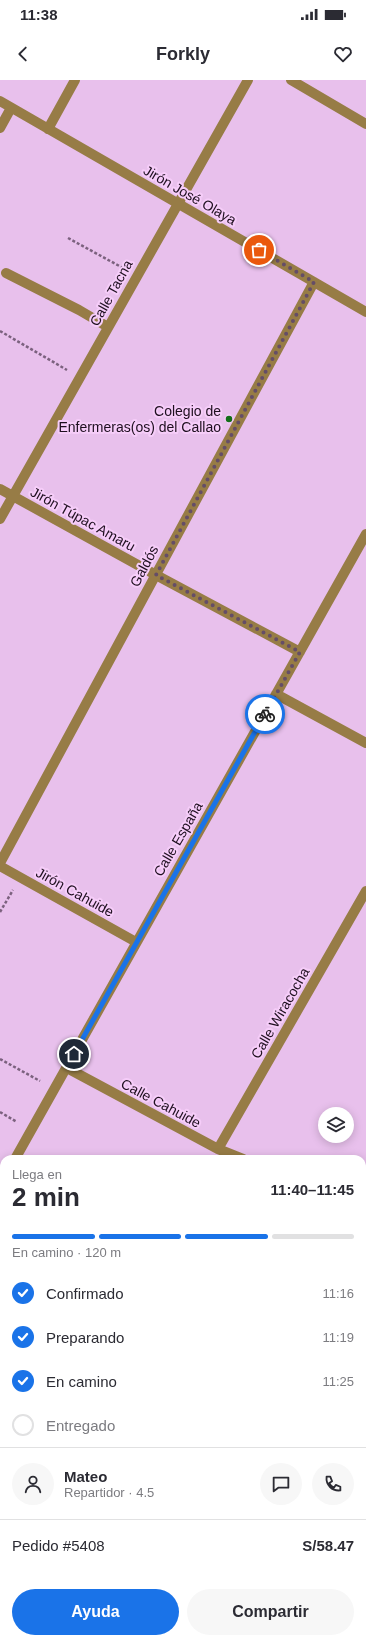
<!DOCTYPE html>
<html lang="es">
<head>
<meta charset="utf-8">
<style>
	:root { --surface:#fff; --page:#f7f7f7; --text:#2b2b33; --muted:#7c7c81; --line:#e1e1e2; --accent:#1a73e8 }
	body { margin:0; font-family:Helvetica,sans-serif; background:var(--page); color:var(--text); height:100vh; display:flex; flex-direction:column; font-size:15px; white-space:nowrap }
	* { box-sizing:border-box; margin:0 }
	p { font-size:13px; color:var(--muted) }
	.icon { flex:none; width:22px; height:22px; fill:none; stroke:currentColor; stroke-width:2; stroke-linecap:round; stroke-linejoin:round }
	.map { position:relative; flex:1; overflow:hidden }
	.drawer { position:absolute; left:0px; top:1075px; width:366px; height:488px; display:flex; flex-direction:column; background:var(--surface); border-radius:12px 12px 0 0; box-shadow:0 2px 10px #0003 }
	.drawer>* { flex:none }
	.controls { position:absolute; left:318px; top:1027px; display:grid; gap:8px }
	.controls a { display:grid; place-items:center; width:36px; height:36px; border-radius:50%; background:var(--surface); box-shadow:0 2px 10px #0003; font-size:20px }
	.pin { position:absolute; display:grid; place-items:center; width:34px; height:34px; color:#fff; margin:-17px; border:2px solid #fff; border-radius:50%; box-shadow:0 1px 4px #0007 }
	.courier { position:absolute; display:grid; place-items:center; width:40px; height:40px; margin:-20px; border:3px solid #1a73e8; border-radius:50%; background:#fff; color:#222; box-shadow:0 1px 5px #0007 }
	.head em { font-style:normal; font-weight:700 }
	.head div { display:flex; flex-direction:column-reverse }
	.head { display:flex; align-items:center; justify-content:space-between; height:68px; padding:0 12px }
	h1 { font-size:26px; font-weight:700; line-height:30px }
	.bar { display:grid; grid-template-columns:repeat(4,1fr); gap:6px 4px; align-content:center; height:48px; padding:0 12px }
	.bar i { height:5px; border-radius:3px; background:var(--line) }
	.bar .on { background:var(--accent) }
	.bar p { grid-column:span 4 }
	.line { display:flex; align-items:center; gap:10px; padding:0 12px; border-top:1px solid var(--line) }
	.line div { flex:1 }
	.round { display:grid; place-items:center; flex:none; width:42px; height:42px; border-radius:21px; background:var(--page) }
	ol { padding:0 12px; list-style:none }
	li { display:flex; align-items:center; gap:12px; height:44px }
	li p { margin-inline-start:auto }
	li .icon { padding:4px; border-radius:50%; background:var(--accent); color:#fff; stroke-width:4 }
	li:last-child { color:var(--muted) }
	li i { width:22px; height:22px; border:2px solid var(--line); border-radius:50% }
	.button { display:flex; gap:8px; margin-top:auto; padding:8px 12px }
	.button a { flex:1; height:46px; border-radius:24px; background:var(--accent); color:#fff; font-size:16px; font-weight:700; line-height:46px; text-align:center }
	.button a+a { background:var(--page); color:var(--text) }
	.status { display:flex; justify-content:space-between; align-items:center; height:28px; padding:0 20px; background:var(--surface); direction:ltr }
	.status svg { height:11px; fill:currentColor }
	header { display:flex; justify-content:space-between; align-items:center; height:52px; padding:0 12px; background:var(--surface); font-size:18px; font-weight:700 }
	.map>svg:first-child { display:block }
	.green { fill:#e89994 }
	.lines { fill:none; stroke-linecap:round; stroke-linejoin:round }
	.path { stroke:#7b617e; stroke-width:2.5; stroke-dasharray:3 2; stroke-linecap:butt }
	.minor { stroke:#977c46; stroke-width:10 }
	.done { stroke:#654d67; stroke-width:4; stroke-dasharray:0 7.2 }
	.route { stroke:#1a73e8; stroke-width:5 }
	.poi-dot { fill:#136e1a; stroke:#f6cdf9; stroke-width:1.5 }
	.labels { text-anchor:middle; stroke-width:4; stroke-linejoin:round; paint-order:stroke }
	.street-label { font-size:14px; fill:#1e0f1f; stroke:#f6cdf9 }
	.poi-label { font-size:14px; fill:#1e0f1f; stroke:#f6cdf9; text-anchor:end }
</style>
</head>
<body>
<div class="status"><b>11:38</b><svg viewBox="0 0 49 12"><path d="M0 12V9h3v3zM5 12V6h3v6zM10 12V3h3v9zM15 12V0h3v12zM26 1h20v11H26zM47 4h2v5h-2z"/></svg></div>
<header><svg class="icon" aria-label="back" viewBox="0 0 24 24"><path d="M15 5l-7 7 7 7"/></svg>Forkly<svg class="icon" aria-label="heart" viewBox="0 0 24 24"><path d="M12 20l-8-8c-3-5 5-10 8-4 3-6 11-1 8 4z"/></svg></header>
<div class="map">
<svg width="366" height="1563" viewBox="0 0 366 1563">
	<rect width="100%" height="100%" fill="#e8c0ec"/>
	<!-- green -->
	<path class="green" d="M4,1377V1497L0,1496V1384Z"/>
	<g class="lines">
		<!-- path -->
		<path class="path" d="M68,158L123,188
			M0,251L67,290
			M0,832L13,810
			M0,979L40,1001
			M0,1032L17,1042
			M0,1451L4,1449
			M72,1563L74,1559"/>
		<!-- minor -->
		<path class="minor" d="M291,0L366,44
			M0,21L366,232
			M0,48L11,28
			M48,49L75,0
			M6,193L79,230L108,247
			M0,409L156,495L300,572
			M0,439L248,0
			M276,614L366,663
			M0,783L314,202
			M0,786L136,862
			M67,988L218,1069L243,1079
			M218,1069L366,811
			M15,1079L366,454
			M0,1107L4,1100
			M362,1126L366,1128
			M0,1167L4,1168
			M362,1307L366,1308
			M362,1543L366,1533
			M354,1563L356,1559"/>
	</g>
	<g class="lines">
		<!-- done -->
		<path class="done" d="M259,170L314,202L156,495L300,572L265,634"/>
		<!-- route -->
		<path class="route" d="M74,974L265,634"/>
	</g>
	<!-- markers -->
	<circle class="poi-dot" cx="229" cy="339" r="4"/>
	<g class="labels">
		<!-- street labels -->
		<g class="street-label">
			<text transform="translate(190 115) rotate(30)" y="5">Jirón José Olaya</text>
			<text transform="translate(111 213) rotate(-61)" y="5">Calle Tacna</text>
			<text transform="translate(83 439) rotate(29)" y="5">Jirón Túpac Amaru</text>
			<text transform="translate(144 486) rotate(-62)" y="5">Galdós</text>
			<text transform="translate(178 759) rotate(-60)" y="5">Calle España</text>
			<text transform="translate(75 812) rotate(29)" y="5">Jirón Cahuide</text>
			<text transform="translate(280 933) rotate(-60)" y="5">Calle Wiracocha</text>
			<text transform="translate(161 1023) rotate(28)" y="5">Calle Cahuide</text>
		</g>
		<!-- poi labels -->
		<g class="poi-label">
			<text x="221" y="336">Colegio de<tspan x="221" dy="16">Enfermeras(os) del Callao</tspan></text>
		</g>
	</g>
</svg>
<div class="controls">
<a><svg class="icon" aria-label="layers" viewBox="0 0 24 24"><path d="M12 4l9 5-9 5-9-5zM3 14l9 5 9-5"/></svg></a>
</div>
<div class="pin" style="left:259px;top:170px;background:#ea580c"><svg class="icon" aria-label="bag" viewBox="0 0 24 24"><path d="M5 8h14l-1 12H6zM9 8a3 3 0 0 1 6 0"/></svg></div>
<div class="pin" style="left:74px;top:974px;background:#1f2937"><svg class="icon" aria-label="home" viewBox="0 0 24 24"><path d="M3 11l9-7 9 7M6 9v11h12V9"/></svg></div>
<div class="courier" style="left:265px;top:634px"><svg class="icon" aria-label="bike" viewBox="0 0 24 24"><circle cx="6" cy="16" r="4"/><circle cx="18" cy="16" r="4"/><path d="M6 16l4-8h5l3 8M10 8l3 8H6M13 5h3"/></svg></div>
<section class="drawer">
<div class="head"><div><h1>2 min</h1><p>Llega en</p></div><em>11:40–11:45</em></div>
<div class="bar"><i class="on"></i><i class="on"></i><i class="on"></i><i></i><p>En camino · 120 m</p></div>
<ol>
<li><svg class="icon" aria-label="check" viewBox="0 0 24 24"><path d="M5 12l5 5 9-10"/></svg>Confirmado<p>11:16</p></li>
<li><svg class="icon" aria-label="check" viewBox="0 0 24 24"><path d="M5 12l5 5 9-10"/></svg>Preparando<p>11:19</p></li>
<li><svg class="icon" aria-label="check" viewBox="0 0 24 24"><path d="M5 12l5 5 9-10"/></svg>En camino<p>11:25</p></li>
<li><i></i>Entregado</li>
</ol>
<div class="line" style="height:72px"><a class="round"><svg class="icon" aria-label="person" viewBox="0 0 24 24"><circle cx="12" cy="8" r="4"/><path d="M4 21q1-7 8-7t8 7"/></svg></a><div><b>Mateo</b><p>Repartidor · 4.5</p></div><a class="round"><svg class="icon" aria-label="chat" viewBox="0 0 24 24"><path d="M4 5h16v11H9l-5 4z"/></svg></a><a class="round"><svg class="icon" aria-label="phone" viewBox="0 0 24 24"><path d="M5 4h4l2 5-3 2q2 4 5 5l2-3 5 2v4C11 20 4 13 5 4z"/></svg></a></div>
<div class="line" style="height:52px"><div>Pedido #5408</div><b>S/58.47</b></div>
<div class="button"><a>Ayuda</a><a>Compartir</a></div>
</section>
</div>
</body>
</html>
